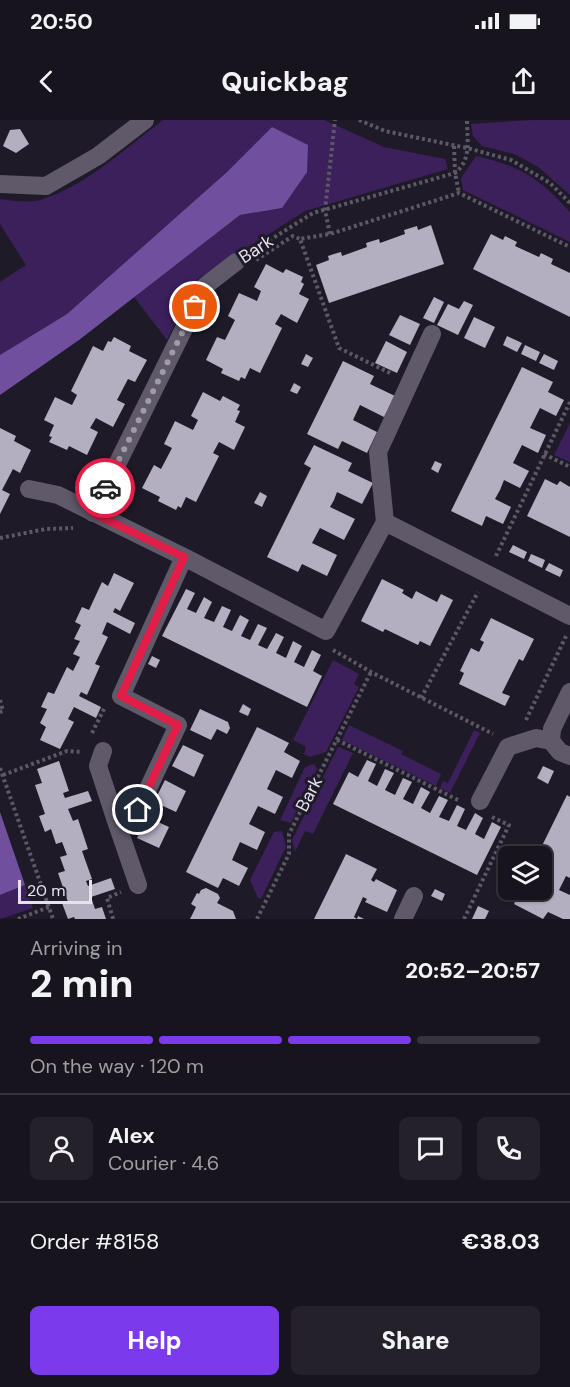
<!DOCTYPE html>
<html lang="en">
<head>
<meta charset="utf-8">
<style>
	:root { --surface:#17141e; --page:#24212b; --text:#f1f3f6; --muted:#9e9ea4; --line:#36333c; --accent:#7c3aed }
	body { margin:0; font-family:"DM Sans",sans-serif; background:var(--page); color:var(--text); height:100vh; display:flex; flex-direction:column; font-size:22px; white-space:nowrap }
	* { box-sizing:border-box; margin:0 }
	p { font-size:20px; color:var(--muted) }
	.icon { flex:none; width:33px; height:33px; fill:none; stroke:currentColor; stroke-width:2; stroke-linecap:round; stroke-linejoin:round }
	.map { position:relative; height:799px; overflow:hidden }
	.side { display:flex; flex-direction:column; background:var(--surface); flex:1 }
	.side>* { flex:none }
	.controls { position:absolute; left:498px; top:726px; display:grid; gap:12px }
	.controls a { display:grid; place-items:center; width:54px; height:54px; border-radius:9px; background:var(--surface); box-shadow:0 2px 4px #0004,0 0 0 2px var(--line); font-size:30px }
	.scale { position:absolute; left:18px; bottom:15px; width:74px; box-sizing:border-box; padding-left:6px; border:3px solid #e6e2ec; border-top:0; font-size:16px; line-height:21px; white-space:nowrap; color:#e6e2ec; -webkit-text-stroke:4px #1f1a28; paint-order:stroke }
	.pin { position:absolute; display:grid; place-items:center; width:51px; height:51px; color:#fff; margin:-26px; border:3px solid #fff; border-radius:50%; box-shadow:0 2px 6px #0007 }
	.courier { position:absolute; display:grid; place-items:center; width:60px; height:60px; margin:-30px; border:4px solid #e11d48; border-radius:50%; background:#fff; color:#222; box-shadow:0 2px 8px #0007 }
	.summary em { font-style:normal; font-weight:800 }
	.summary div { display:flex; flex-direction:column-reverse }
	.summary { display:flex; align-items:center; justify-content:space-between; height:102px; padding:0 30px }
	h1 { font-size:39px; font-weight:800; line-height:45px }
	.bar { display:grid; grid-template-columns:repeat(4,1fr); gap:9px 6px; align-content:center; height:72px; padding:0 30px }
	.bar i { height:8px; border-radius:4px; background:var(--line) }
	.bar .on { background:var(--accent) }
	.bar p { grid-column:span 4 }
	.line { display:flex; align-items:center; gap:15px; padding:0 30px; border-top:2px solid var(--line) }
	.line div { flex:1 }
	.round { display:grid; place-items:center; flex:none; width:63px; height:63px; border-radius:9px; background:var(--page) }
	.primary-button { display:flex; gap:12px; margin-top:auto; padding:12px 30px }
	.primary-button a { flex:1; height:69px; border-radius:9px; background:var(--accent); color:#fff; font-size:24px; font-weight:800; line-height:69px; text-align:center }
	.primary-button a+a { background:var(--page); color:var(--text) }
	.status { display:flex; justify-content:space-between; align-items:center; height:42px; padding:0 30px; background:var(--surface); direction:ltr }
	.status svg { height:16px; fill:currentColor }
	header { display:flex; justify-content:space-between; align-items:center; height:78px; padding:0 30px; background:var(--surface); font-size:27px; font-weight:800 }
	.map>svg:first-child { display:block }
	.green { fill:#3b205c }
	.water { fill:#70509e }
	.building { fill:#b4aec1 }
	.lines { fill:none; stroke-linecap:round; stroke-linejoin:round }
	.path { stroke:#5c5865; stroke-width:4; stroke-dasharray:3 3; stroke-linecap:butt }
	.minor { stroke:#5f596a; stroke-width:18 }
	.done { stroke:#a09ca7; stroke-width:6; stroke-dasharray:0 10.8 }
	.route { stroke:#e11d48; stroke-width:8 }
	.labels { text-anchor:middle; stroke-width:6; stroke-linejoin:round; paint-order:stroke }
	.street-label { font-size:18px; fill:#e6e2ec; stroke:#1f1a28 }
</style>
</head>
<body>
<div class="status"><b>20:50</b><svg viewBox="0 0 49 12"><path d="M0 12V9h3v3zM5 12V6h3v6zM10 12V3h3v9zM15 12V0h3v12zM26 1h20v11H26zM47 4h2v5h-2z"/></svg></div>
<header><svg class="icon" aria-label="back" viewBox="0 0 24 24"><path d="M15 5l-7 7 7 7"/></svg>Quickbag<svg class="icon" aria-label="share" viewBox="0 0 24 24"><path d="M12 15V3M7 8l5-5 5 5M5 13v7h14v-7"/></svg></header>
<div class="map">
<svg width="570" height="799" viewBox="0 0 570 799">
	<rect width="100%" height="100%" fill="#1f1a28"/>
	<!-- green -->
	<path class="green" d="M163,0H324L384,27L445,39L448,49L305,91L198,159L167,220L134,177L240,95L282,88L272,7L227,52L67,194L0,235V162L26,145L0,104V79C15,81 32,84 46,78C88,64 128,26 163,0Z
		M533,0H570V75L537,46L514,34L482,26L473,16L471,4Z
		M476,36C521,46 539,58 570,92V122L463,70L461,58Z
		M570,303V342L554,335Z
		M333,540L359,554L354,564L359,567L326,632L310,637L304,634L306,627L293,620Z
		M349,605L403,631L401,634L441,654L436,666L342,620Z
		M474,610L480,613L450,673L440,668L443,661L448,663Z
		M338,627L353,633L313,714L305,711L295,732L292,720Z
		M314,644L317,649L291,703L280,700L305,647Z
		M282,711L286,727L261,779L258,778L250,760L274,712Z
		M25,765L33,788L0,799V775Z"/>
	<!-- water -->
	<path class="water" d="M272,7L308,25L307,52L282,88L240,95L79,220L0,275V235L67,194L227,52Z
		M0,692L25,765L0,775Z"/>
	<!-- building -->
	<path class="building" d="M20,9L29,24L16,33L3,26L10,10Z
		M431,105L444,144L329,183L316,145L329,140L328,136L334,134L341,132L342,136L367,127L366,123L379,119L380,123L405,114L404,110L417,106L418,110Z
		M491,114L503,120L505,116L517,122L515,126L539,137L541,133L553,139L551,144L570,153V197L473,149Z
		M266,144L283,153L286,149L303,157L301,162L304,164L299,174L309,179L297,203L281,194L275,204L282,208L260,253L250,248L245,259L241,257L239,261L221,253L223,249L206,240L217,217L225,220L235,200L228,196L239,173L257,181L261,171L254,167Z
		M434,177L444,182L434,203L423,198Z
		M464,181L473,185L458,215L437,205L448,184L459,189Z
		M400,195L420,204L410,225L389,215Z
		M474,197L495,207L485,228L464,218Z
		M507,216L522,223L517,232L503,225Z
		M114,217L131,226L129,231L147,240L135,262L128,259L117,280L125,284L113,307L96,298L90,308L98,312L87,335L69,326L67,330L49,322L52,317L49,316L54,305L44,300L55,277L72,285L77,275L71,271L93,226L103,231L108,221L111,222Z
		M386,221L407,232L397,253L375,243Z
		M525,225L540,232L536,241L521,234Z
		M306,234L313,238L308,247L301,244Z
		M544,234L558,241L554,250L539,243Z
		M343,241L374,256L370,264L395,276L384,297L360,285L353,300L377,312L367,333L342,321L338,329L307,314Z
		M522,247L553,262L548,272L564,280L556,296L540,288L530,308L546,315L538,333L522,325L513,343L529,351L520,368L504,360L500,370L495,379L511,387L503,404L486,396L482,406L451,391Z
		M294,263L301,267L297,274L290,271Z
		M203,272L220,281L223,276L240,285L237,290L240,291L235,302L245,307L234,330L219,322L213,333L219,336L196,382L186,377L181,388L178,386L176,390L158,381L160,377L142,368L154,345L161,349L172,328L164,324L175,301L193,310L198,300L191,296Z
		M0,308L16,316L14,321L31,330L20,353L13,349L2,370L10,374L0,394Z
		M314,325L352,343L348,351L373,363L362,384L337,372L334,380L330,387L355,399L344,420L320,408L312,423L337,435L327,456L302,444L298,452L267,437L311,348L304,344Z
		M435,341L442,344L438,353L431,349Z
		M545,359L557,365L560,361L570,367V417L527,396Z
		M260,372L267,376L262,387L254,383Z
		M513,425L527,432L524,439L509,432Z
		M531,434L545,440L542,448L528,441Z
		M549,443L563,450L560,457L545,450Z
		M114,453L134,463L120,491L115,488L113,492L135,503L130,514L107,502L102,514L108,517L95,544L100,546L87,575L81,572L79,576L101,587L96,598L74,587L68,599L74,602L60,629L40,620L46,607L40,603L47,589L41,587L48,572L54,574L67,547L73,551L80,537L73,534L80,521L74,519L81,505L75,502L82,487L89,490L102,462L108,466Z
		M382,459L404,470L402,473L412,479L416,471L437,482L441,474L453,480L430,526L420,521L418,525L385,509L383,512L361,501Z
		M186,469L195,473L187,489L196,493L204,477L212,482L204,498L214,502L222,486L231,490L223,507L232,511L240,495L249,500L241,516L250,520L258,504L267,508L258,525L267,529L276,513L284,517L276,533L286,538L293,521L302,526L294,542L304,547L312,530L321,535L313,551L322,556L307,587L162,516Z
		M491,498L534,519L523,541L519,539L502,573L510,576L505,586L459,564L464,553L460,551L471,528L479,532L484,522L480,520Z
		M152,536L160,540L156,548L148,544Z
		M243,584L251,589L248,596L239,592Z
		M200,589L228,602L230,608L227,614L217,609L211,620L190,610Z
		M257,607L289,623L284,632L300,641L292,658L276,650L267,669L283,677L275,694L258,686L249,704L265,712L257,730L240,722L232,740L248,748L239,766L223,758L218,768L186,752Z
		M183,625L204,635L194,657L172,646Z
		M367,640L376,644L368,661L377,666L385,649L394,653L385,670L395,675L403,658L412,662L403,679L413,684L421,667L430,672L421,688L430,693L439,676L448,680L439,697L449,701L457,685L465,689L457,706L466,710L475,693L483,698L475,714L484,719L492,702L501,707L477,755L333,684L349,652L358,657Z
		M59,641L69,671L63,673L65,678L88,671L92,681L68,689L73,701L78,699L88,729L82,731L92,759L86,761L88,766L111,758L115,769L91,777L95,789L102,787L106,799H75L74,797L68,799L62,783L68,782L58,753L65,751L60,737L67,735L62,722L56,724L51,709L45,712L39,696L45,694L35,665L42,663L37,649Z
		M543,646L554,651L548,664L537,658Z
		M165,660L186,671L176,692L154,682Z
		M567,675L570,677V758L566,756L559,770L570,775V799H563L548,792L543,799L514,784L521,770H542V736H537Z
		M147,697L169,707L159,728L137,718Z
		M346,734L377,749L371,760L374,762L376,759L397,770L387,792L365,782L367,779L363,777L354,797L357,799L358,796L364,799H314Z
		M206,768L218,774L220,778L217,783L233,791L236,799H190L196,787L191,784L197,773L199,774L201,770Z
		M435,769L445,774L442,781L431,776Z
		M478,786L489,791L485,799H472Z"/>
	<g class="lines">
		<!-- path -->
		<path class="path" d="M359,0L385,11L467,28L511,40L550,63L570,83
			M454,26L455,53L459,73
			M330,114L325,90L335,0
			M254,130L313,93L455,53C472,39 467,21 467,0
			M256,140L293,116L300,119
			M390,253L339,228L300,119L330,114L459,73L570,127
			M544,334L570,347
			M0,418L46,409L73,408
			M496,436L570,282
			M333,530L371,552L493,614
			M421,578L478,472
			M0,580L3,591L0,592
			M526,600L567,514
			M92,613L105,587
			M337,620L460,681
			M0,648L53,799
			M3,655L67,631L82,632
			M18,799L49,787
			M113,799L107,778L121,772
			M257,799L289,734V714L371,552
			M464,799L509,705L492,697"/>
		<!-- minor -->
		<path class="minor" d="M0,64L46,66L98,36L145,0
			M29,369L58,375L184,437L326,511L385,402L378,332L432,214
			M93,393L205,166L236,142
			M385,402L570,496
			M570,572L552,609L551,621L560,632L570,636
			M103,631L98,646L115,698
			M480,681L508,627L536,618L551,621
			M138,765L115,698L138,690L178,605L121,576L184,437
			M403,799L414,776"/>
	</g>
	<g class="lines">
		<!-- done -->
		<path class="done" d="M105,368L195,187"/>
		<!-- route -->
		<path class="route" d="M105,368L93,393L184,437L121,576L178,605L138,690"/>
	</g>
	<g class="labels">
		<!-- street labels -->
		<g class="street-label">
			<text transform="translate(256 129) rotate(-33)" y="6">Bark</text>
			<text transform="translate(309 674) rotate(-63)" y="6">Bark</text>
		</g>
	</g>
</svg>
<div class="controls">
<a><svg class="icon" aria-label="layers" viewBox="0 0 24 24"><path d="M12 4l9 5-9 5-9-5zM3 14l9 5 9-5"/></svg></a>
</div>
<div class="scale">20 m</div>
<div class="pin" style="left:195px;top:187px;background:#ea580c"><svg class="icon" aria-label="bag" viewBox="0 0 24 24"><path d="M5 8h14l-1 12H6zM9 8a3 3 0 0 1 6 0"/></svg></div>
<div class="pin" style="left:138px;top:690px;background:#1f2937"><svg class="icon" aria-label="home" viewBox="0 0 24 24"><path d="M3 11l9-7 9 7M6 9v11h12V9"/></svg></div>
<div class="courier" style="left:105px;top:368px"><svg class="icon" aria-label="car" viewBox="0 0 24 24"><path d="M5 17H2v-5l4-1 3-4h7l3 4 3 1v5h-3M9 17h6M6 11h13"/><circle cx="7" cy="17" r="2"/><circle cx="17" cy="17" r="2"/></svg></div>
</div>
<section class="side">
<div class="summary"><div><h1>2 min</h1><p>Arriving in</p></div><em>20:52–20:57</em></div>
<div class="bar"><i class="on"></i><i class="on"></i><i class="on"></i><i></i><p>On the way · 120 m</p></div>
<div class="line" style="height:108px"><a class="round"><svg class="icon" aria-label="person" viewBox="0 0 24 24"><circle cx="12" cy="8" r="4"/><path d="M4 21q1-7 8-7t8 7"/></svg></a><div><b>Alex</b><p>Courier · 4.6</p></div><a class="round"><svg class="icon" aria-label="chat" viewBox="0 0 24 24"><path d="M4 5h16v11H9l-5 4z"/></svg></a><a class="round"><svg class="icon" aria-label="phone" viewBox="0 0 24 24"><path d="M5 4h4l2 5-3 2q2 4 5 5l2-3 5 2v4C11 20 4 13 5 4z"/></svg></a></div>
<div class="line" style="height:78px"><div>Order #8158</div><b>€38.03</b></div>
<div class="primary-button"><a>Help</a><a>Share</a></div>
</section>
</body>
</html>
